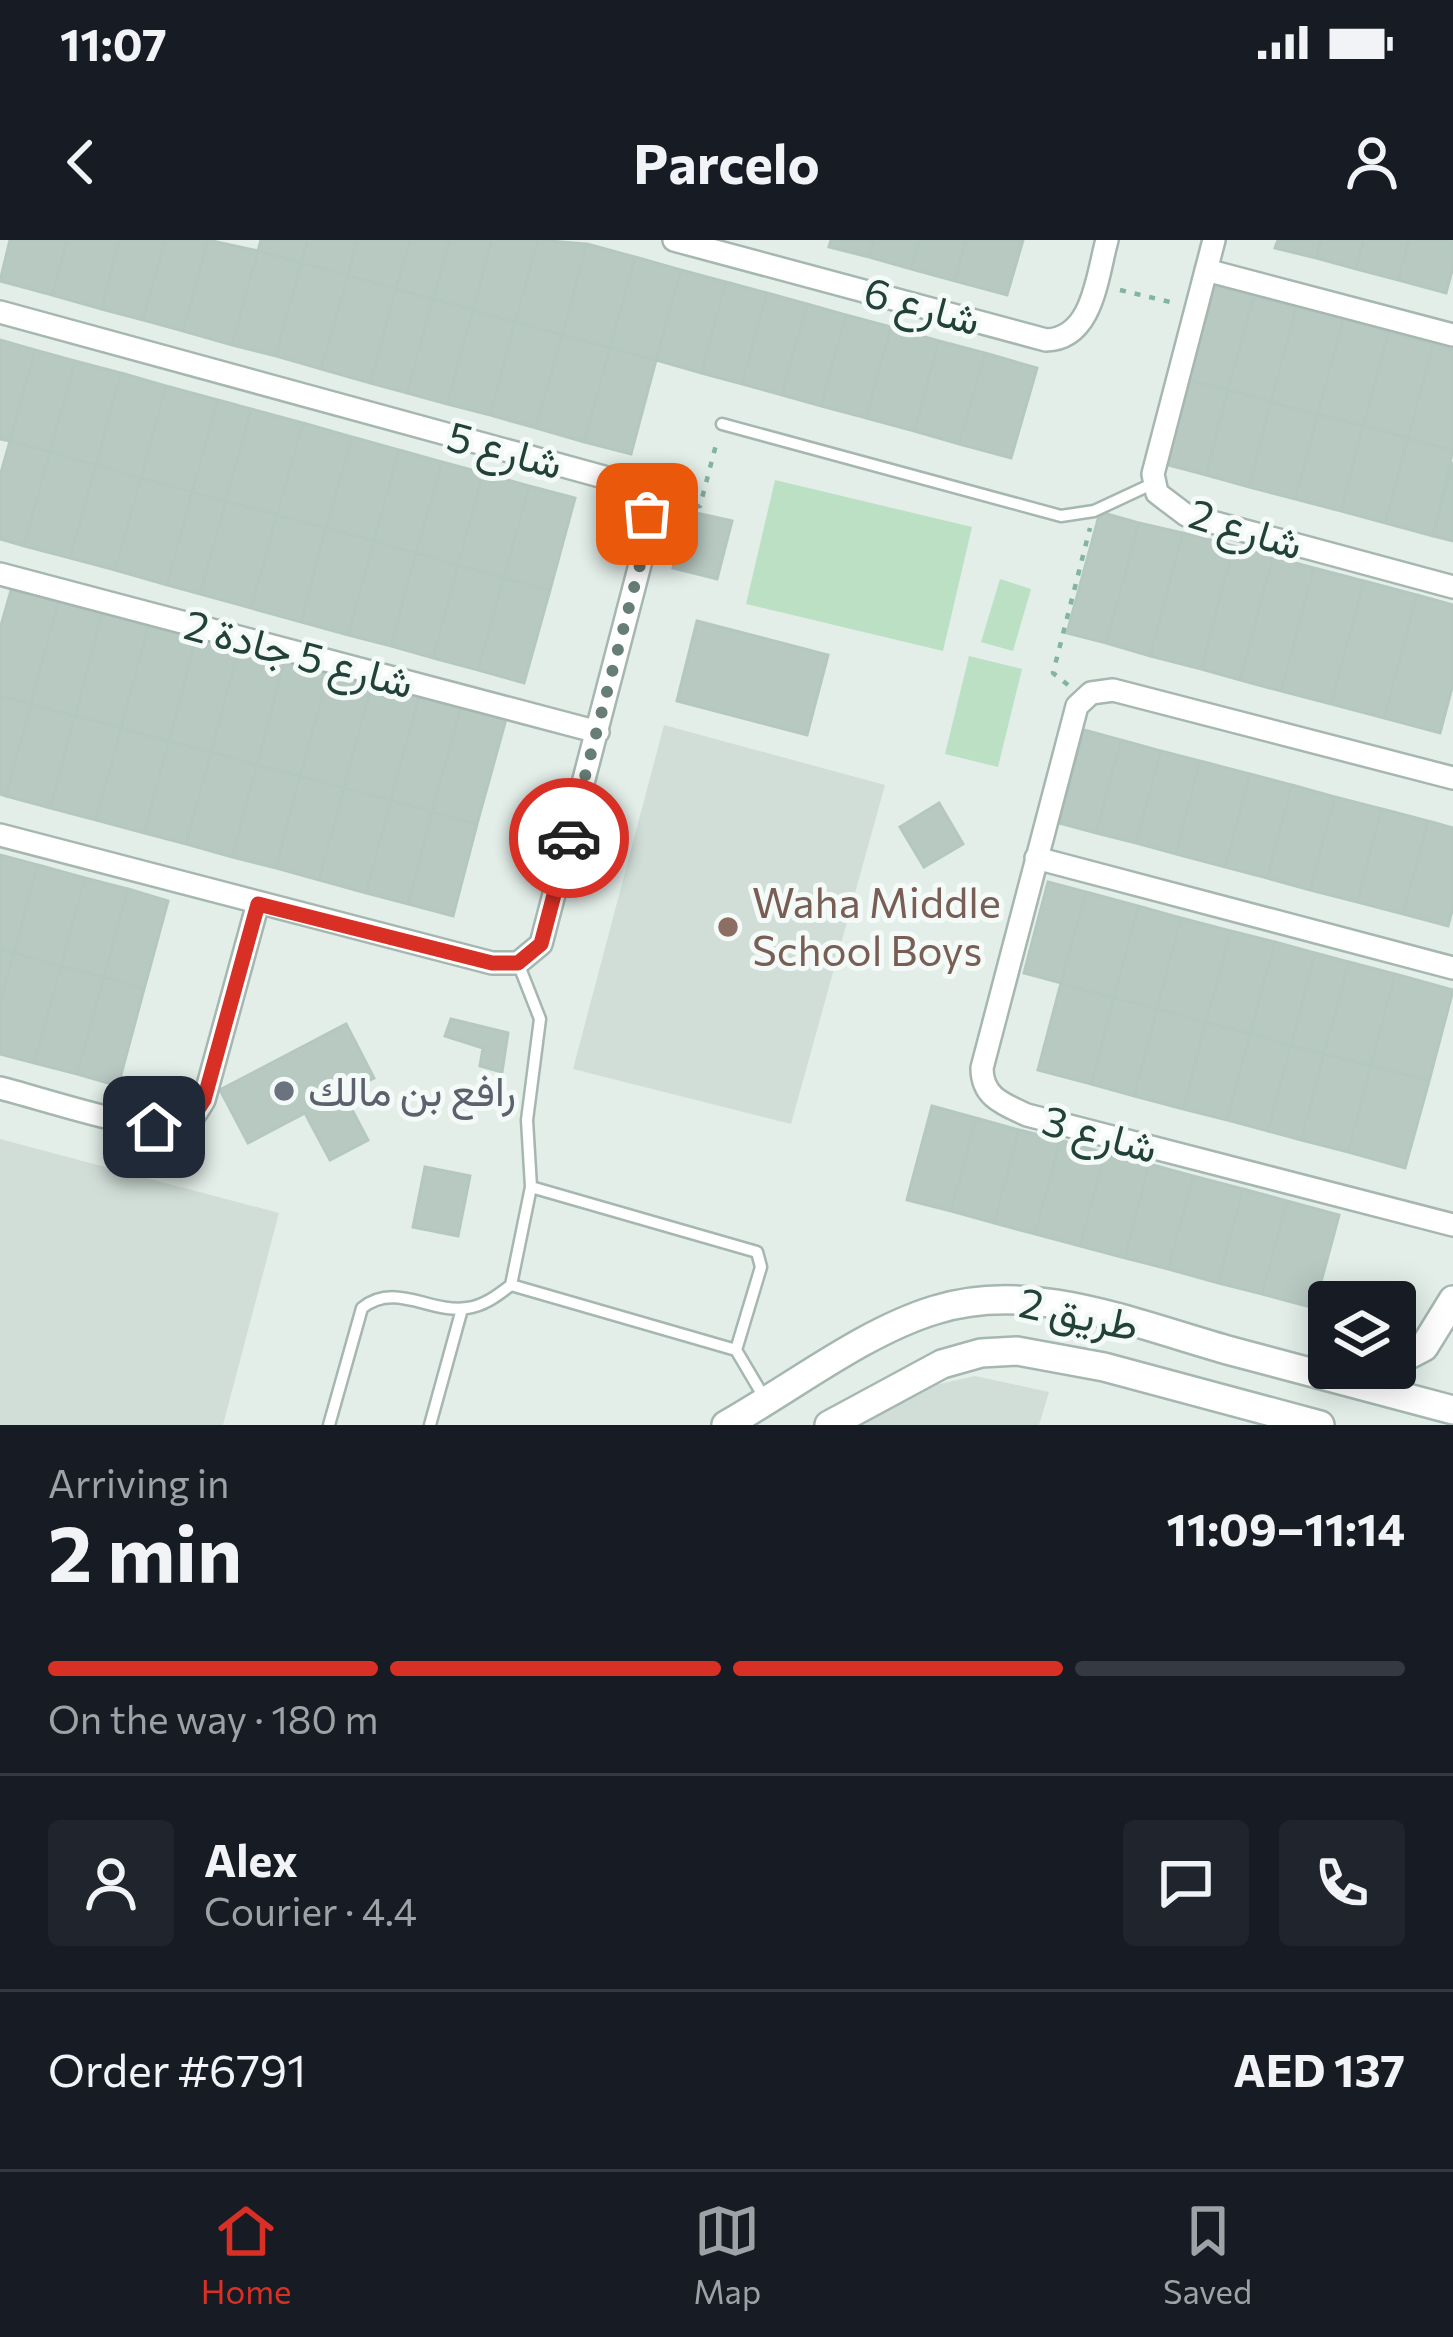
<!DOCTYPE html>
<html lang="en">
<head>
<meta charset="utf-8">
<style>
	:root { --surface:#171b24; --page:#20242c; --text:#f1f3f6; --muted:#9ea1a6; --line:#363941; --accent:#d93025 }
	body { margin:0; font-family:Commissioner,Vazirmatn,sans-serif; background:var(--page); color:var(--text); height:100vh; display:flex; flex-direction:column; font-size:45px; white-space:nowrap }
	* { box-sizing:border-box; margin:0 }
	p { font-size:39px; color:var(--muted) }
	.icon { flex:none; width:66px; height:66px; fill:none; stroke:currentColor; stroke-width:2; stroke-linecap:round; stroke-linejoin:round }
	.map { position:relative; height:1185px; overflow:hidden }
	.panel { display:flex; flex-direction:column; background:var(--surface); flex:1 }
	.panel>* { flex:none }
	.controls { position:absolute; left:1308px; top:1041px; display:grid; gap:24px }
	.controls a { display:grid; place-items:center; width:108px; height:108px; border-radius:12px; background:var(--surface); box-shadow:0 6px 30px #0003; font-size:60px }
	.pin { position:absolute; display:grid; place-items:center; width:102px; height:102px; color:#fff; margin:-51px; border-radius:24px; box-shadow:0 6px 18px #0006 }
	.courier { position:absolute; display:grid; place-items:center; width:120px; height:120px; margin:-60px; border:9px solid #d93025; border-radius:50%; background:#fff; color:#222; box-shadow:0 3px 15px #0007 }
	.overview em { font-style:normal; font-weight:700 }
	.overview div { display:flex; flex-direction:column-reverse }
	.overview { display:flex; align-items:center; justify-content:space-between; height:204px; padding:0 48px }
	h1 { font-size:78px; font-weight:700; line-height:90px }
	.bar { display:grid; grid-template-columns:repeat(4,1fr); gap:18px 12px; align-content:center; height:144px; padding:0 48px }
	.bar i { height:15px; border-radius:9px; background:var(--line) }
	.bar .on { background:var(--accent) }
	.bar p { grid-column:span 4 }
	.line { display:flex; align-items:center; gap:30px; padding:0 48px; border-top:3px solid var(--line) }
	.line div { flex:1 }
	.round { display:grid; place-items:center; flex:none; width:126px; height:126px; border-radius:12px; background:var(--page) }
	.status { display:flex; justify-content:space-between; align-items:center; height:84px; padding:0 60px; background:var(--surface); direction:ltr }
	.status svg { height:33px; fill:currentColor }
	header { display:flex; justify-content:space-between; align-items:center; height:156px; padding:0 48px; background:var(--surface); font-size:54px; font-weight:700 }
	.menu { display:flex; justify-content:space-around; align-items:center; height:168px; border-top:3px solid var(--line); background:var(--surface); font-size:33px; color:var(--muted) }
	.menu a { display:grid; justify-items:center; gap:6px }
	.menu .on { color:var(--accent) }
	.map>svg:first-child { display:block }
	.built { fill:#d1ded8 }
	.green { fill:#bbe0c4 }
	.building { fill:#b8c9c2; stroke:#b5c8c0; stroke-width:3 }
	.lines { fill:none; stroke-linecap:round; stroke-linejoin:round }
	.service-casing { stroke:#a5b7b0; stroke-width:15 }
	.minor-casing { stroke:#a5b7b0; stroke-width:26 }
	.tertiary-casing { stroke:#a5b7b0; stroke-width:32 }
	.path { stroke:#82b3a3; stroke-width:4.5; stroke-dasharray:6 9; stroke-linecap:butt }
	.service { stroke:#fff; stroke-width:10 }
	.minor { stroke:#fff; stroke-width:21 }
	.tertiary { stroke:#fff; stroke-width:27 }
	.done { stroke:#667e76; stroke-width:12; stroke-dasharray:0 21.6 }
	.route { stroke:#d93025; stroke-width:15 }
	.education-dot { fill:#8d6e63; stroke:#f4faf7; stroke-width:4.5 }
	.worship-dot { fill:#6b7280; stroke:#f4faf7; stroke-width:4.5 }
	.labels { text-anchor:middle; stroke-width:10; stroke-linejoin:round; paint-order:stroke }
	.street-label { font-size:42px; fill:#224138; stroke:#f4faf7 }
	.education-label { font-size:42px; fill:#785e54; stroke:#f4faf7; text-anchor:start }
	.worship-label { font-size:42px; fill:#5b616d; stroke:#f4faf7; text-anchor:start }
</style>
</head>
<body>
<div class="status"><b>11:07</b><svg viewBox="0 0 49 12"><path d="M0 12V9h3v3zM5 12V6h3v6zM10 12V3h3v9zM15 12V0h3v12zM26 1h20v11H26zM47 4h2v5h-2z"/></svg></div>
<header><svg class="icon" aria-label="back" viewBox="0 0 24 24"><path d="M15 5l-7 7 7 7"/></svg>Parcelo<svg class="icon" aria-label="person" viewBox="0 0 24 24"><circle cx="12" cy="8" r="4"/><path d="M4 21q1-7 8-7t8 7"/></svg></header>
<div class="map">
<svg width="1453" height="1185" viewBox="0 0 1453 1185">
	<rect width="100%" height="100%" fill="#e3eee9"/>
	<!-- built -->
	<path class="built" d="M664,485L885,545L791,884L573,829Z
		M0,899L279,973L223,1185H0Z
		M975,1136L1049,1152L1039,1185H858L926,1147Z"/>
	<!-- green -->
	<path class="green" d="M775,240L972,287L943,411L746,364Z
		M1000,339L1031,349L1013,411L981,402Z
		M969,416L1022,429L998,527L945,514Z"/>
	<!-- building -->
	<path class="building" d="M10,0H67L52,55L0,41Z
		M67,0H119L101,69L52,55Z
		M119,0H165L143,80L101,69Z
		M165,0H208L183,91L143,80Z
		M208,0L258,11L232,105L183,91Z
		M261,0H308L301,23L258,11Z
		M308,0H357L348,35L301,23Z
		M357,0H410L396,49L348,35Z
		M410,0H450L433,59L396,49Z
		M450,0H492L473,70L433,59Z
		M492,0H538L515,82L473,70Z
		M538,0L587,4L562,95L515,82Z
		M831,0H874L869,17L829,7Z
		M874,0H919L911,29L869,17Z
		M919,0H966L955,41L911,29Z
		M966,0H1023L1007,55L955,41Z
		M1278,0H1321L1316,18L1275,8Z
		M1321,0H1364L1356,29L1316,18Z
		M1364,0H1409L1398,40L1356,29Z
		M1409,0H1453V27L1446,53L1398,40Z
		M587,4L635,17L610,108L562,95Z
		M258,11L301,23L276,116L232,105Z
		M635,17L681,30L656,120L610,108Z
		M301,23L348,35L321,129L276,116Z
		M681,30L726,42L701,133L656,120Z
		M348,35L396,49L370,143L321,129Z
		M726,42L767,53L742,144L701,133Z
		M1207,43L1254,56L1228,150L1181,138Z
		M396,49L433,59L407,153L370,143Z
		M767,53L807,64L782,155L742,144Z
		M1254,56L1296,67L1271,162L1228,150Z
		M433,59L473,70L447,164L407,153Z
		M807,64L846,75L821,166L782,155Z
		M1296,67L1343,79L1318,174L1271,162Z
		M473,70L515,82L490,175L447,164Z
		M846,75L891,87L866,178L821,166Z
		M1343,79L1389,92L1363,186L1318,174Z
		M515,82L562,95L536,188L490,175Z
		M891,87L939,101L914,191L866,178Z
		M1389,92L1433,104L1408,198L1363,186Z
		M562,95L610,108L584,202L536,188Z
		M0,100L35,110L10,201L0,199Z
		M939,101L985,113L959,204L914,191Z
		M1433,104L1453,109V210L1408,198Z
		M610,108L656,120L631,214L584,202Z
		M35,110L75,121L50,212L10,201Z
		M985,113L1037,128L1011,218L959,204Z
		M75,121L121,133L96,225L50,212Z
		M121,133L166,146L141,238L96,225Z
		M1180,138L1228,150L1206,235L1157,222Z
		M166,146L218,160L192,252L141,238Z
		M1228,150L1271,162L1249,247L1206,235Z
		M218,160L251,169L226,261L192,252Z
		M1271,162L1318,174L1295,259L1249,247Z
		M251,169L303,183L277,275L226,261Z
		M1318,174L1363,186L1341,271L1295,259Z
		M303,183L352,197L326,288L277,275Z
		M1363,186L1408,198L1385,283L1341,271Z
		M352,197L399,210L374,301L326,288Z
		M1408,198L1453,210L1433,296L1385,283Z
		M10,201L50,212L24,306L0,299V236Z
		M399,210L442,222L416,313L374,301Z
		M50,212L96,225L70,318L24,306Z
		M442,222L483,233L458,325L416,313Z
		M1453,222V301L1433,296Z
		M96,225L141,238L115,330L70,318Z
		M483,233L529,246L504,338L458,325Z
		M141,238L192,252L167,345L115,330Z
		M529,246L575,258L550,350L504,338Z
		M192,252L226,261L200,354L167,345Z
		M226,261L277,275L251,368L200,354Z
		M687,271L732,281L717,339L673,328Z
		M1100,272L1139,283L1106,403L1067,393Z
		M277,275L326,288L301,382L251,368Z
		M1139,283L1183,293L1150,416L1106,403Z
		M326,288L374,301L348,395L301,382Z
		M1183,293L1234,306L1201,429L1150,416Z
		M374,301L416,313L391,406L348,395Z
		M1234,306L1273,317L1240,440L1201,429Z
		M416,313L458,325L433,418L391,406Z
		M1273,317L1314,328L1281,451L1240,440Z
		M458,325L504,338L478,430L433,418Z
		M1314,328L1364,341L1331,464L1281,451Z
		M504,338L550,350L524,443L478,430Z
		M1364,341L1417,355L1384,478L1331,464Z
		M12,347L59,359L31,464L0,456V389Z
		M1417,355L1453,365V444L1440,493L1384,478Z
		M59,359L103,371L75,476L31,464Z
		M103,371L149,384L121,488L75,476Z
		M697,381L828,415L807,495L677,461Z
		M149,384L197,396L169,501L121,488Z
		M197,396L239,408L211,512L169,501Z
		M239,408L285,420L257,525L211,512Z
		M285,420L329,432L300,536L257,525Z
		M329,432L372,443L344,548L300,536Z
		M372,443L419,456L391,560L344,548Z
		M0,456L31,464L6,556L0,554Z
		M419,456L461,467L432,572L391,560Z
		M31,464L75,476L50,568L6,556Z
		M461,467L506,479L477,584L432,572Z
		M75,476L121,488L96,580L50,568Z
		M121,488L169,501L144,593L96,580Z
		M1084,490L1121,500L1096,593L1059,583Z
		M1121,500L1161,511L1136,603L1096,593Z
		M169,501L211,512L186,604L144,593Z
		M1161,511L1200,521L1176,614L1136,603Z
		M211,512L257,525L232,617L186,604Z
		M1200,521L1250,534L1225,627L1176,614Z
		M257,525L300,536L276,628L232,617Z
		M1250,534L1292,545L1267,638L1225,627Z
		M300,536L344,548L319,640L276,628Z
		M1292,545L1335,557L1310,650L1267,638Z
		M344,548L391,560L366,653L319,640Z
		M1335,557L1382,569L1357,662L1310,650Z
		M391,560L432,572L408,664L366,653Z
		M939,563L963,604L924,627L900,587Z
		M1382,569L1428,581L1403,674L1357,662Z
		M432,572L477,584L453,676L408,664Z
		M1428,581L1453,588V667L1448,686L1403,674Z
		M0,615L38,625L14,713L0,709Z
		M38,625L85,638L61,726L14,713Z
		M85,638L128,649L104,737L61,726Z
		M1048,642L1086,652L1061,743L1024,733Z
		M128,649L168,661L144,749L104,737Z
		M1086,652L1138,666L1114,758L1061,743Z
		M1138,666L1181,678L1157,769L1114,758Z
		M1181,678L1231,691L1206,782L1157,769Z
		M1231,691L1275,702L1250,794L1206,782Z
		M1275,702L1315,713L1291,805L1250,794Z
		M0,709L14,713L0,765Z
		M14,713L61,726L34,823L0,814V765Z
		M1315,713L1349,722L1324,814L1291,805Z
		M1349,722L1395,734L1371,826L1324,814Z
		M61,726L104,737L77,834L34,823Z
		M1395,734L1453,750L1429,841L1371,826Z
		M104,737L144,749L118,846L77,834Z
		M1061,743L1114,758L1091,844L1038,830Z
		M1114,758L1157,769L1134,856L1091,844Z
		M1157,769L1206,782L1183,869L1134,856Z
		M451,779L508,793L502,832L480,826L483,808L445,796Z
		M1206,782L1250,794L1227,880L1183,869Z
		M346,784L374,838L343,853L368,900L330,920L305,873L248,903L220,850Z
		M1250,794L1291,805L1268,891L1227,880Z
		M1291,805L1324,814L1301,900L1268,891Z
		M1324,814L1371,826L1348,912L1301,900Z
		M1371,826L1429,841L1405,928L1348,912Z
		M932,866L976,878L951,971L907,960Z
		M976,878L1019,890L994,983L951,971Z
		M1019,890L1060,900L1035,994L994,983Z
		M1060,900L1105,913L1080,1006L1035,994Z
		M1105,913L1149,924L1125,1018L1080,1006Z
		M1149,924L1193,936L1168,1029L1125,1018Z
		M425,927L470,936L458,996L413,987Z
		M1193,936L1243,949L1218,1043L1168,1029Z
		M1243,949L1287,961L1262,1054L1218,1043Z
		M1287,961L1339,975L1314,1068L1262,1054Z"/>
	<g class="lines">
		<!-- service casing -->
		<g class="service-casing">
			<path id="service" d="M722,184L1061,276L1094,271L1154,243
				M531,947L757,1012L761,1027L736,1110
				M511,1045L736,1110L765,1159
				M329,1185L362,1068C395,1041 431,1074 467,1068C484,1066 498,1055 511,1045L531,947L527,880L540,779L518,723
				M430,1185L462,1069"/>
		</g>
		<!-- minor casing -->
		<g class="minor-casing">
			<path id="minor" d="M674,0L1046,100C1093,99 1097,36 1107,0
				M1214,0L1153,234L1157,253L1186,275L1453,347
				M1206,30L1453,95
				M0,72L611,239L641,262L649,290L541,704L518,723H492L0,595
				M0,334L598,492
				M1453,538L1113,450L1091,453L1077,466L982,828C982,857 1003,864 1027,875L1453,985
				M1036,618L1453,728
				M0,848C37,857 146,894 178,886C192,882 197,872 204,860L258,663"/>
		</g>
		<!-- tertiary casing -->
		<g class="tertiary-casing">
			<path id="tertiary" d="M1395,1122L1424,1107L1453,1060
				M726,1185C792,1148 863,1092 935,1070C1032,1039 1137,1085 1231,1111C1305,1131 1379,1151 1453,1170
				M829,1185L942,1124L981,1113L1017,1111L1104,1127L1320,1185"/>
		</g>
		<!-- path -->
		<path class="path" d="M1120,50L1174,63
			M665,271L700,266L717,201
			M1068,445L1053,433L1090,288"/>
		<!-- service -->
		<use href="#service" class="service"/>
		<!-- minor -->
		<use href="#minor" class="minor"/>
		<!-- tertiary -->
		<use href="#tertiary" class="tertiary"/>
	</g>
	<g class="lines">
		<!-- done -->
		<path class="done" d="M569,598L649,290L647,274"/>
		<!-- route -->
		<path class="route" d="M154,887C180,888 191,882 204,860L258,664L492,723H518L541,704L569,598"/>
	</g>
	<!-- markers -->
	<circle class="education-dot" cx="728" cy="687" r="12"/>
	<circle class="worship-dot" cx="284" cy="851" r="12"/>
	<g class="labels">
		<!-- street labels -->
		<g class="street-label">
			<text transform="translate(922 66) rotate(15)" y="15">شارع 6</text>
			<text transform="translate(505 210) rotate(15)" y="15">شارع 5</text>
			<text transform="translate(1246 289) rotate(17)" y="15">شارع 2</text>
			<text transform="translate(299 414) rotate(15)" y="15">شارع 5 جادة 2</text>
			<text transform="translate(1100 894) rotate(15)" y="15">شارع 3</text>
			<text transform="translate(1079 1074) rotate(12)" y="15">طريق 2</text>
		</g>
		<!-- education labels -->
		<g class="education-label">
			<text x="752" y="678">Waha Middle<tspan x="752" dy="48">School Boys</tspan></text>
		</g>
		<!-- worship labels -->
		<g class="worship-label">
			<text x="308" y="866">رافع بن مالك</text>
		</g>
	</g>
</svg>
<div class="controls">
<a><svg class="icon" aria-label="layers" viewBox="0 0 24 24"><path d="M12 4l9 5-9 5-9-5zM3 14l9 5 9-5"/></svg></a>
</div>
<div class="pin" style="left:647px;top:274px;background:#ea580c"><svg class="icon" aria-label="bag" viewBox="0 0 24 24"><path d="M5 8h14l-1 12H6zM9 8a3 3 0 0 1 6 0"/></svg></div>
<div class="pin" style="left:154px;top:887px;background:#1f2937"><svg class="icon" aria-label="home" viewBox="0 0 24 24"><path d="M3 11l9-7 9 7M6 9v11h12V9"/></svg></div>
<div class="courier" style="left:569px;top:598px"><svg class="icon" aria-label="car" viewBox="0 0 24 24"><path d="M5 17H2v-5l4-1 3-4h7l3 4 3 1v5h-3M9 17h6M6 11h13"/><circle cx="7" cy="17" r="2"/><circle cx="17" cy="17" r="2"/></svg></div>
</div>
<section class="panel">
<div class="overview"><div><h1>2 min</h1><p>Arriving in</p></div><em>11:09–11:14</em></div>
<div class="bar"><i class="on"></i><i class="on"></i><i class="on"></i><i></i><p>On the way · 180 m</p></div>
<div class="line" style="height:216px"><a class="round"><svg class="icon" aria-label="person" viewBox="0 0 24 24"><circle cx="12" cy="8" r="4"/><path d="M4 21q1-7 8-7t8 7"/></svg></a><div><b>Alex</b><p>Courier · 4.4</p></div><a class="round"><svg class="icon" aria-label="chat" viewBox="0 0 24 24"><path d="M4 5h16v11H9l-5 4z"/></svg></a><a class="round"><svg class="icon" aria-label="phone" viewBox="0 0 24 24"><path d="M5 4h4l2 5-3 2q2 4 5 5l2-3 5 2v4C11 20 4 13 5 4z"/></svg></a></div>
<div class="line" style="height:156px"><div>Order #6791</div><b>AED 137</b></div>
</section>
<nav class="menu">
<a class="on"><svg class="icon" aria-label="home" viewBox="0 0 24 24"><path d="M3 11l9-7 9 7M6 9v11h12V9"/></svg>Home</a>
<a><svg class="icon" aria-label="map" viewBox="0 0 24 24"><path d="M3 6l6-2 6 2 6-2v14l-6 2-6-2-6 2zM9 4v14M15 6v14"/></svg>Map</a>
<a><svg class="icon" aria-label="saved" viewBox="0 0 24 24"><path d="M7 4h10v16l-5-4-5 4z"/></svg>Saved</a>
</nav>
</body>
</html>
